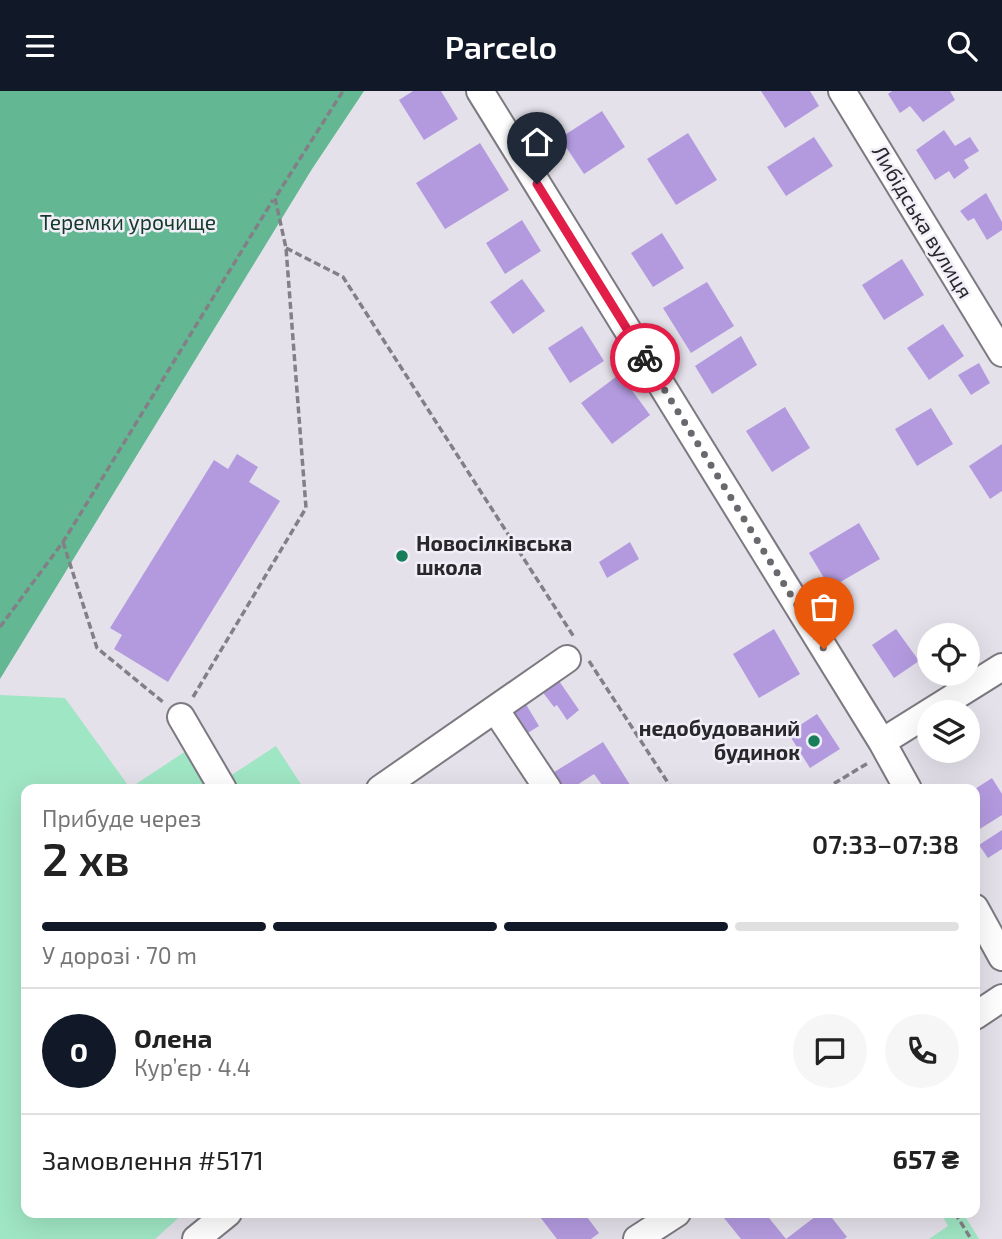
<!DOCTYPE html>
<html lang="uk">
<head>
<meta charset="utf-8">
<style>
	:root { --surface:#fff; --page:#f6f6f6; --text:#222; --muted:#767676; --line:#e0e0e0; --accent:#111827 }
	body { margin:0; font-family:"Exo 2",sans-serif; background:var(--page); color:var(--text); height:100vh; display:flex; flex-direction:column; font-size:26px; white-space:nowrap }
	* { box-sizing:border-box; margin:0 }
	p { font-size:23px; color:var(--muted) }
	.icon { flex:none; width:38px; height:38px; fill:none; stroke:currentColor; stroke-width:2; stroke-linecap:round; stroke-linejoin:round }
	.map { position:relative; flex:1; overflow:hidden }
	.side { position:absolute; left:21px; top:693px; width:959px; height:434px; display:flex; flex-direction:column; background:var(--surface); border-radius:14px; box-shadow:0 7px 28px #0002 }
	.side>* { flex:none }
	.controls { position:absolute; left:917px; top:532px; display:grid; gap:14px }
	.controls a { display:grid; place-items:center; width:63px; height:63px; border-radius:50%; background:var(--surface); box-shadow:0 7px 28px #0002; font-size:35px }
	.pin { position:absolute; display:grid; place-items:center; width:60px; height:60px; color:#fff; margin:-72px -30px; border-radius:50% 50% 50% 0; rotate:-45deg; box-shadow:0 0 7px #0007 }
	.pin .icon { rotate:45deg }
	.courier { position:absolute; display:grid; place-items:center; width:70px; height:70px; margin:-35px; border:5px solid #e11d48; border-radius:50%; background:#fff; color:#222; box-shadow:0 2px 9px #0007 }
	.summary em { font-style:normal; font-weight:600 }
	.summary div { display:flex; flex-direction:column-reverse }
	.summary { display:flex; align-items:center; justify-content:space-between; height:119px; padding:0 21px }
	h1 { font-size:46px; font-weight:600; line-height:52px }
	.bar { display:grid; grid-template-columns:repeat(4,1fr); gap:10px 7px; align-content:center; height:84px; padding:0 21px }
	.bar i { height:9px; border-radius:5px; background:var(--line) }
	.bar .current { background:var(--accent) }
	.bar p { grid-column:span 4 }
	.line { display:flex; align-items:center; gap:18px; padding:0 21px; border-top:2px solid var(--line) }
	.line div { flex:1 }
	.round { display:grid; place-items:center; flex:none; width:74px; height:74px; border-radius:37px; background:var(--page) }
	header { display:flex; justify-content:space-between; align-items:center; height:91px; padding:0 21px; background:var(--accent); color:#fff; font-size:32px; font-weight:600 }
	.map>svg:first-child { display:block }
	.green { fill:#9fe6c4 }
	.forest { fill:#63b792 }
	.building { fill:#b39adf }
	.lines { fill:none; stroke-linecap:round; stroke-linejoin:round }
	.minor-casing { stroke:#7c7981; stroke-width:30 }
	.path { stroke:#828086; stroke-width:3.5; stroke-dasharray:7 3.5; stroke-linecap:butt }
	.minor { stroke:#fff; stroke-width:26 }
	.done { stroke:#6a686d; stroke-width:7; stroke-dasharray:0 12.6 }
	.route { stroke:#e11d48; stroke-width:9 }
	.poi-dot { fill:#167f5a; stroke:#f1eef7; stroke-width:2.5 }
	.labels { text-anchor:middle; stroke-width:5; stroke-linejoin:round; paint-order:stroke }
	.street-label { font-size:21px; fill:#28272a; stroke:#f1eef7 }
	.park-label { font-size:21px; fill:#133929; stroke:#f1eef7 }
	.poi-label { font-size:21px; font-weight:bold; fill:#28272a; stroke:#f1eef7; text-anchor:start }
</style>
</head>
<body>
<header><svg class="icon" aria-label="menu" viewBox="0 0 24 24"><path d="M4 6h16M4 12h16M4 18h16"/></svg>Parcelo<svg class="icon" aria-label="search" viewBox="0 0 24 24"><circle cx="10" cy="10" r="6"/><path d="M15 15l6 6"/></svg></header>
<div class="map">
<svg width="1002" height="1148" viewBox="0 0 1002 1148">
	<rect width="100%" height="100%" fill="#e4e1ea"/>
	<!-- green -->
	<path class="green" d="M0,604L65,607L130,697L189,658L212,698H26V1122H184L155,1148H0Z
		M276,655L304,698H238L230,685Z
		M941,1122H963L979,1148H929L948,1135Z"/>
	<!-- forest -->
	<path class="forest" d="M0,0H364L312,78L0,588Z"/>
	<!-- building -->
	<path class="building" d="M413,0H441L458,28L424,49L399,9Z
		M761,0H810L819,15L785,37Z
		M892,0H950L955,9L923,31L910,15L900,22L888,3Z
		M602,20L625,56L584,83L560,47Z
		M944,39L955,55L970,46L979,60L964,69L969,77L954,88L949,80L935,89L916,59Z
		M688,42L717,89L676,114L647,68Z
		M814,46L833,75L786,105L767,76Z
		M480,52L509,99L445,138L416,92Z
		M986,102L1002,131V139L987,149L974,127L968,130L960,120Z
		M522,129L541,160L505,183L486,152Z
		M662,142L684,177L653,196L631,162Z
		M902,168L924,204L884,229L862,194Z
		M522,188L545,220L513,243L490,211Z
		M707,191L734,235L691,262L663,217Z
		M943,233L964,265L929,289L907,257Z
		M582,235L604,270L570,292L548,257Z
		M741,245L757,274L712,303L695,275Z
		M979,272L990,292L971,304L958,284Z
		M620,283L650,324L612,353L581,312Z
		M785,316L810,357L772,381L746,340Z
		M931,317L953,353L917,375L895,338Z
		M1002,353V400L990,408L969,375Z
		M237,363L258,376L249,391L280,410L168,591L114,558L122,544L110,537L214,369L228,378Z
		M859,432L880,468L830,497L809,462Z
		M630,451L639,468L607,487L599,471Z
		M774,538L800,583L759,607L733,563Z
		M896,538L919,570L894,587L872,554Z
		M557,587L579,619L567,629L557,614L554,616L541,599Z
		M524,610L539,635L526,643L510,619Z
		M817,623L840,658L810,677L788,642Z
		M603,651L632,697L629,698H605L594,683L571,698H561L551,683Z
		M992,687L1002,703V724L975,741V698Z
		M1002,739V758L988,767L979,754Z
		M537,1122H584L599,1142L591,1148H557Z
		M720,1122H765L786,1148H741Z
		M820,1122H828L847,1146L844,1148H786Z"/>
	<g class="lines">
		<!-- minor casing -->
		<g class="minor-casing">
			<path id="minor" d="M480,0L882,651L908,698
				M842,0L1002,262
				M495,618L548,698
				M181,626L223,698
				M882,651L1002,576
				M380,698L567,568
				M975,817L1002,866
				M975,925L1002,907
				M196,1148L228,1122
				M637,1148L677,1122"/>
		</g>
		<!-- path -->
		<path class="path" d="M286,157L343,186L574,546
			M63,451L97,557L163,611
			M0,536L63,451L273,109
			M589,570L672,698
			M193,606L306,417L286,157L275,107L343,0
			M825,698L868,672
			M955,1122L971,1148"/>
		<!-- minor -->
		<use href="#minor" class="minor"/>
	</g>
	<g class="lines">
		<!-- done -->
		<path class="done" d="M645,267L824,558"/>
		<!-- route -->
		<path class="route" d="M537,93L645,267"/>
	</g>
	<!-- markers -->
	<g class="poi-dot">
		<circle cx="402" cy="465" r="7"/>
		<circle cx="814" cy="650" r="7"/>
	</g>
	<g class="labels">
		<!-- street labels -->
		<g class="street-label">
			<text transform="translate(922 131) rotate(59)" y="7">Либідська вулиця</text>
		</g>
		<!-- park labels -->
		<g class="park-label">
			<text x="128" y="139">Теремки урочище</text>
		</g>
		<!-- poi labels -->
		<g class="poi-label">
			<text x="416" y="460">Новосілківська<tspan x="416" dy="24">школа</tspan></text>
			<text x="800" y="645" text-anchor="end">недобудований<tspan x="800" dy="24">будинок</tspan></text>
		</g>
	</g>
</svg>
<div class="controls">
<a><svg class="icon" aria-label="locate" viewBox="0 0 24 24"><circle cx="12" cy="12" r="6"/><path d="M12 2v4M12 18v4M2 12h4M18 12h4"/></svg></a>
<a><svg class="icon" aria-label="layers" viewBox="0 0 24 24"><path d="M12 4l9 5-9 5-9-5zM3 14l9 5 9-5"/></svg></a>
</div>
<div class="pin" style="left:824px;top:558px;background:#ea580c"><svg class="icon" aria-label="bag" viewBox="0 0 24 24"><path d="M5 8h14l-1 12H6zM9 8a3 3 0 0 1 6 0"/></svg></div>
<div class="pin" style="left:537px;top:93px;background:#1f2937"><svg class="icon" aria-label="home" viewBox="0 0 24 24"><path d="M3 11l9-7 9 7M6 9v11h12V9"/></svg></div>
<div class="courier" style="left:645px;top:267px"><svg class="icon" aria-label="bike" viewBox="0 0 24 24"><circle cx="6" cy="16" r="4"/><circle cx="18" cy="16" r="4"/><path d="M6 16l4-8h5l3 8M10 8l3 8H6M13 5h3"/></svg></div>
<section class="side">
<div class="summary"><div><h1>2 хв</h1><p>Прибуде через</p></div><em>07:33–07:38</em></div>
<div class="bar"><i class="current"></i><i class="current"></i><i class="current"></i><i></i><p>У дорозі · 70 m</p></div>
<div class="line" style="height:126px"><b class="round" style="background:var(--accent);color:#fff">О</b><div><b>Олена</b><p>Кур’єр · 4.4</p></div><a class="round"><svg class="icon" aria-label="chat" viewBox="0 0 24 24"><path d="M4 5h16v11H9l-5 4z"/></svg></a><a class="round"><svg class="icon" aria-label="phone" viewBox="0 0 24 24"><path d="M5 4h4l2 5-3 2q2 4 5 5l2-3 5 2v4C11 20 4 13 5 4z"/></svg></a></div>
<div class="line" style="height:91px"><div>Замовлення #5171</div><b>657 ₴</b></div>
</section>
</div>
</body>
</html>
